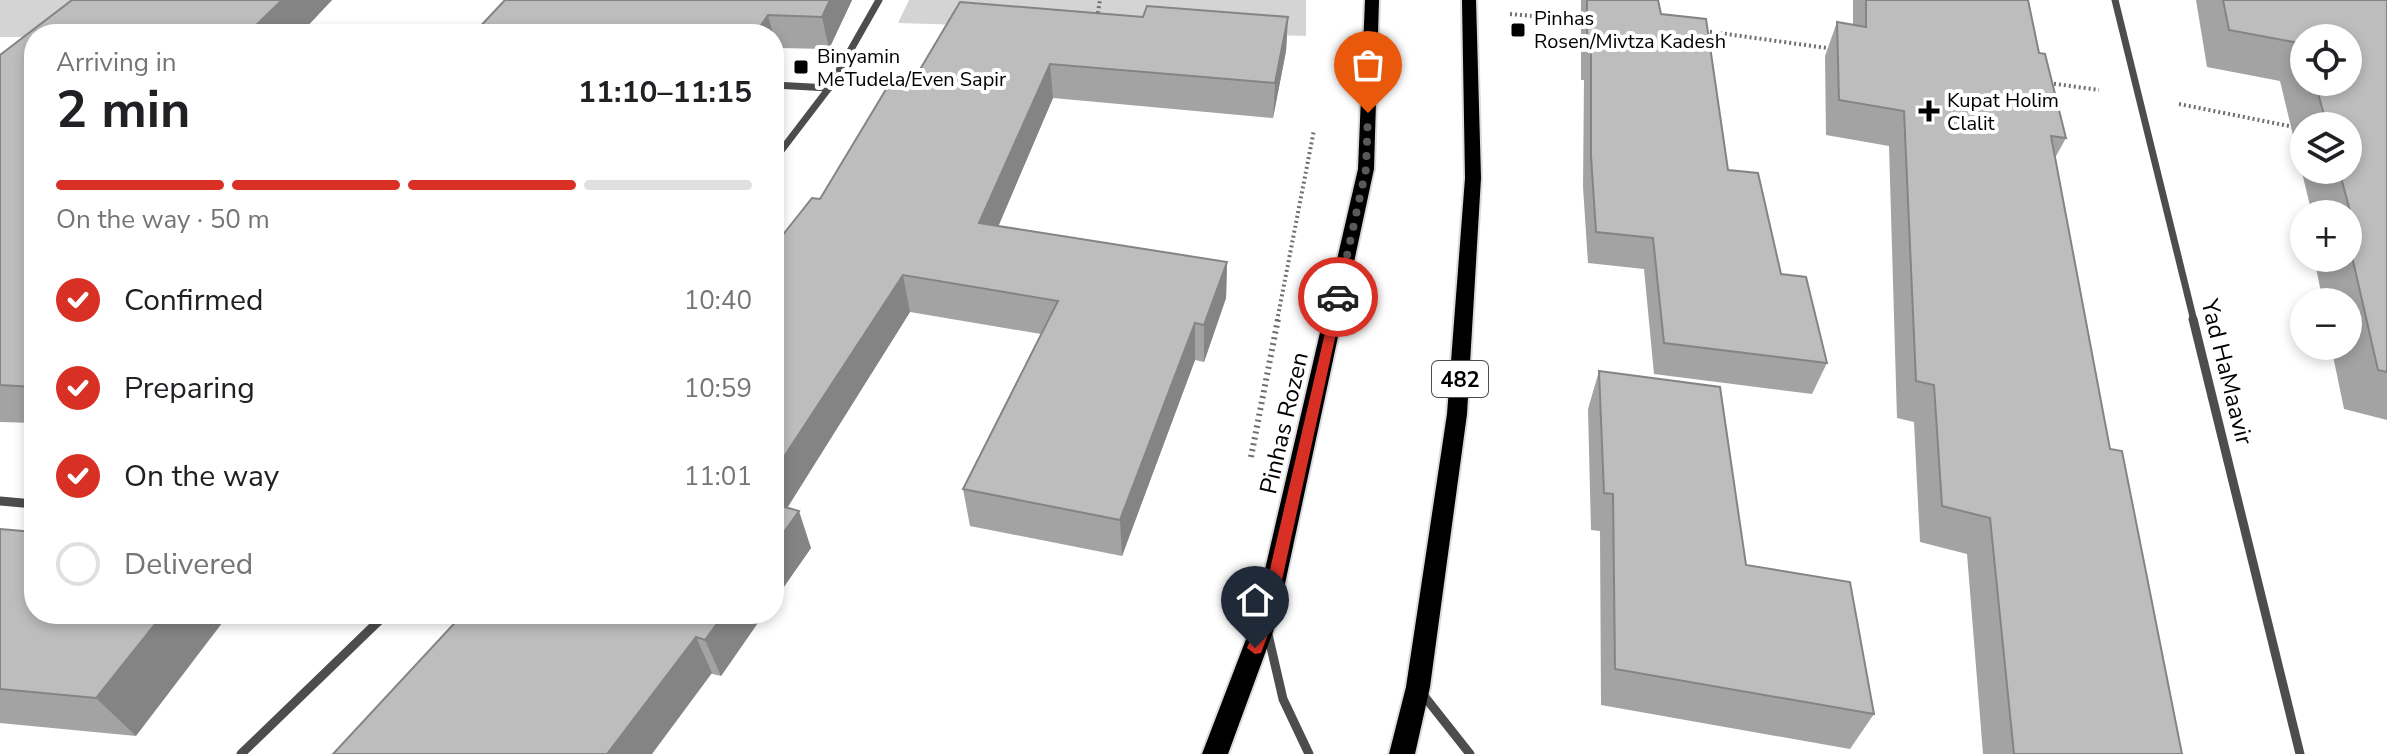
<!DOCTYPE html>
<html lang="en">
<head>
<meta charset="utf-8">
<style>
	:root { --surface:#fff; --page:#f2f2f2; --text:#202124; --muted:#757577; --line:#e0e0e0; --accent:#d93025 }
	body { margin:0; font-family:"Nunito Sans",sans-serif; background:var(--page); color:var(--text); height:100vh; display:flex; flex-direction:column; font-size:30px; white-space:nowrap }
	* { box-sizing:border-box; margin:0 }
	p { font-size:26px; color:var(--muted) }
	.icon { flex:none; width:44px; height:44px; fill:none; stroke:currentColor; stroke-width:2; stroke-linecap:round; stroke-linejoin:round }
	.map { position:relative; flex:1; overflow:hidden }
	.panel { position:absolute; left:24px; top:24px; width:760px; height:600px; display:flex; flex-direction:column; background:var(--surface); border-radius:32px; box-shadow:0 4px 12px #0003 }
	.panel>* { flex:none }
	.fabs { position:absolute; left:2290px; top:24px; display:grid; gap:16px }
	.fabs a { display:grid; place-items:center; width:72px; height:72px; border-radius:50%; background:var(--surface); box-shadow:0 4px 12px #0003; font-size:40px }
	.pin { position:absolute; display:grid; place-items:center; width:68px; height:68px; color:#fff; margin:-82px -34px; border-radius:50% 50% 50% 0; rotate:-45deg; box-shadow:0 0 8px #0007 }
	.pin .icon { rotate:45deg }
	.courier { position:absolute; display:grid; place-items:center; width:80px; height:80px; margin:-40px; border:6px solid #d93025; border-radius:50%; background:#fff; color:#222; box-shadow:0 2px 10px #0007 }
	.head em { font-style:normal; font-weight:700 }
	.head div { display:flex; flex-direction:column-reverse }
	.head { display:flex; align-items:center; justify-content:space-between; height:136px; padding:0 32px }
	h1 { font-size:52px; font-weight:700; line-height:60px }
	.bar { display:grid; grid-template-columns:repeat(4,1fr); gap:12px 8px; align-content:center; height:96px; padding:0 32px }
	.bar i { height:10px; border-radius:6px; background:var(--line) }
	.bar .on { background:var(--accent) }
	.bar p { grid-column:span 4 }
	ol { padding:0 32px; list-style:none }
	li { display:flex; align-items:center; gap:24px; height:88px }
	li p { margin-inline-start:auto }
	li .icon { padding:8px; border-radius:50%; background:var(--accent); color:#fff; stroke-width:4 }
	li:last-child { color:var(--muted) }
	li i { width:44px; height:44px; border:4px solid var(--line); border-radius:50% }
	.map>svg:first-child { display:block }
	.green { fill:#d4d4d4 }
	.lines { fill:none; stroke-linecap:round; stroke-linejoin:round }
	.primary-casing { stroke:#dbdbdb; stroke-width:4 }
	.path-far1 { stroke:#6f6f6f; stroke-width:4; stroke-dasharray:2 3; stroke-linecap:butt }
	.path { stroke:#6f6f6f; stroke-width:6; stroke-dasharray:2 4; stroke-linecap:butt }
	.minor-far1 { stroke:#4d4d4d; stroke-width:7 }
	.minor { stroke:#4d4d4d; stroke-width:9 }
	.primary { fill:#000; fill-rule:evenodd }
	.wall { fill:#a3a3a3; fill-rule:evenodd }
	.shaded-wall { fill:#848484 }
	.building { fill:#bdbdbd; stroke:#848484; stroke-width:2 }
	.route { fill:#d93025 }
	.done { stroke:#595959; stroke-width:8; stroke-dasharray:0 14.4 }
	.poi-dot { fill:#000; stroke:#fff; stroke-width:3 }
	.labels { text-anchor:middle; stroke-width:8; stroke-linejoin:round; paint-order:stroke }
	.far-poi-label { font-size:20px; fill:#000; stroke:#fff; text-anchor:start }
	.shield { fill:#fff; stroke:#4c4c4c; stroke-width:2 }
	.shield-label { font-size:22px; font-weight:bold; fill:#000 }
	.street-label { font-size:24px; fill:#000; stroke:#fff }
</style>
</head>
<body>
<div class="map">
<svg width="2387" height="754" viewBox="0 0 2387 754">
	<rect width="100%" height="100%" fill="#fff"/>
	<!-- green -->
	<path class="green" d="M0,0H101L34,37H0Z
		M909,0H1306V36L898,23Z"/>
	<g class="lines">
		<!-- primary casing -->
		<g class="primary-casing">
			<path id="primary" d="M1365,0H1379L1374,169L1277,621L1228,754H1202L1253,621L1358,169Z
				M1462,0H1476L1481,178L1467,414L1430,687L1415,754H1389L1406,687L1447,414L1465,178Z"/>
		</g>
		<!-- path-far1 -->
		<path class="path-far1" d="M1510,14L1588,21
			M1097,18L1100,0
			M1705,31L1834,49
			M2049,83L2099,90
			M2179,104L2304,129
			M1277,321L1314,130"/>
		<!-- path -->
		<path class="path" d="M1251,457L1278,319"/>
		<!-- minor-far1 -->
		<path class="minor-far1" d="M2115,0L2194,321
			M774,85L829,88
			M774,160L829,88L879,0"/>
		<!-- minor -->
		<path class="minor" d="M2193,319L2300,754
			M0,501L34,504
			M1267,630L1283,699L1309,754
			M1421,692L1470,754
			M241,754L386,614"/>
		<!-- primary -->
		<use href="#primary" class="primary"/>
	</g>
	<!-- wall -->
	<path class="wall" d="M72,0H332L300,34H34V423L0,422V55Z
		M852,0L829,49L776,48L774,51V34H473Z
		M1581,0H1658L1661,14L1728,170L1827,363L1812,394L1654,374L1644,269L1588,263L1583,187L1584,80H1581Z
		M1853,0H2028L2039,53L2066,138L2055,158L2110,449L2182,754H1983L1967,554L1920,542L1914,422L1897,418L1889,146L1826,135L1825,56L1837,22L1853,25Z
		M2196,0H2387V420L2344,409L2331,346H2348V302H2323L2314,258H2348V214H2312L2280,81L2207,67ZM2304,38L2348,82H2304ZM2304,126H2348V170H2304Z
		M1143,17H1288L1286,51L1273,118L1053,98L998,226L1227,262L1226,298L1204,362L1195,360L1122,556L970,526L963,489L1041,334L910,312L787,508L811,548L774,601V246L820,199L909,88Z
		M1599,371L1746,565L1874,714L1850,749L1601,705L1600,531L1591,530L1588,409Z
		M0,529L136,736L0,723Z
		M463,614H764L721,676Z"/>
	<!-- shaded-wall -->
	<path class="shaded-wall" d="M282,0H332L300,34H247Z
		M830,0H852L829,49L822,17Z
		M768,15L773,34H755Z
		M1288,17L1286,51L1273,118L1275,83Z
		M1050,64L1053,98L984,260L979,223Z
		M1227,262L1226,298L1204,362V325Z
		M903,275L910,312L774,529V472Z
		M1195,323V360L1122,556L1120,520Z
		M799,511L811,548L774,601V546Z
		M163,614H229L136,736L96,698Z
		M724,614H764L721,676L705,640Z
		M696,637L712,673L652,754H607Z"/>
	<!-- building -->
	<path class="building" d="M72,0H282L247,34H34V244L32,246H34V387L0,385V55Z
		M505,0H830L822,17L768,15L755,34H473Z
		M1587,0H1658L1661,14L1706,19L1728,170L1758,173L1781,274L1806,277L1827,363L1664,343L1653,238L1596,232L1591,156V51H1587Z
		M1866,0H2028L2039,53L2045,54L2066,138L2051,136L2110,449L2122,451L2182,754H2014L1990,518L1942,506L1934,385L1916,381L1904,111L1839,100L1837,22L1866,27Z
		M2223,0H2387V372L2378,370L2348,239V214H2342L2341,209L2350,211L2339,170H2348V126H2327L2315,82H2348V38H2304V44L2229,30Z
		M960,2L1143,17L1147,6L1288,17L1275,83L1050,64L979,223L1227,262L1204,325L1195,323L1120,520L963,489L1058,301L903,275L774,472V246L812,198L820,199L888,86L909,88Z
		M1599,371L1720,387L1746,565L1850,582L1874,714L1615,669L1613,494L1604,493Z
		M774,504L799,511L774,546Z
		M0,529L34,532V614H163L96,698L0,689Z
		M463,614H724L705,640L696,637L607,754H333Z"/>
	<!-- route -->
	<path class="route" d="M1334,294L1344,297L1273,621L1261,653L1255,654L1247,648L1258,621Z"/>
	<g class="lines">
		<!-- done -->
		<path class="done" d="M1338,297L1366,169L1368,113"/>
	</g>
	<!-- markers -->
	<g class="poi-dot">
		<rect x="1510" y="22" width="16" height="16" rx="4"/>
		<rect x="793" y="59" width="16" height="16" rx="4"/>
		<path d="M1925 99h8v8h8v8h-8v8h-8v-8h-8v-8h8z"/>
	</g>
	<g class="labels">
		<!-- far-poi labels -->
		<g class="far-poi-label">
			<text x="1534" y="25">Pinhas<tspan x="1534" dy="23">Rosen/Mivtza Kadesh</tspan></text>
			<text x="817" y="63">Binyamin<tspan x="817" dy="23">MeTudela/Even Sapir</tspan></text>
			<text x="1947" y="107">Kupat Holim<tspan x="1947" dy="23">Clalit</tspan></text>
		</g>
		<!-- shield labels -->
		<rect class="shield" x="1432" y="361" width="56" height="36" rx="6"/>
		<g class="shield-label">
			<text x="1460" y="387">482</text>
		</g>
		<!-- street labels -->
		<g class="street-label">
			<text transform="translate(2227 372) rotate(76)" y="8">Yad HaMaavir</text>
			<text transform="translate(1284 423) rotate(-77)" y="8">Pinhas Rozen</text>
		</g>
	</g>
</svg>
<div class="fabs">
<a><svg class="icon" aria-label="locate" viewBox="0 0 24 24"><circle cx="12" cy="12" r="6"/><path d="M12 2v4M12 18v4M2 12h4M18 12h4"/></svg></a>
<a><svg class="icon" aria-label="layers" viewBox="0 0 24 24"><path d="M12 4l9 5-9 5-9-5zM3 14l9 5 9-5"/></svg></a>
<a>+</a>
<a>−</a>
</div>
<div class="pin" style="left:1368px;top:113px;background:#ea580c"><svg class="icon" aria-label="bag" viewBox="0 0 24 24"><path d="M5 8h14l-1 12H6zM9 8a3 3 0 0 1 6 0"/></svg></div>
<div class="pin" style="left:1255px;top:648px;background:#1f2937"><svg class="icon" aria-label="home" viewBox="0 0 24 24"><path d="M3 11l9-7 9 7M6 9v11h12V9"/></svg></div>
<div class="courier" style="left:1338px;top:297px"><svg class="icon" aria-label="car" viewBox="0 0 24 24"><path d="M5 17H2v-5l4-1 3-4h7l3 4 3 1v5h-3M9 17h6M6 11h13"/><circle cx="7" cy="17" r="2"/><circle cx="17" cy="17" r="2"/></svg></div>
<section class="panel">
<div class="head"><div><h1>2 min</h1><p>Arriving in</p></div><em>11:10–11:15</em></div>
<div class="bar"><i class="on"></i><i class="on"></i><i class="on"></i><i></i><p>On the way · 50 m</p></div>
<ol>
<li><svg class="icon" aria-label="check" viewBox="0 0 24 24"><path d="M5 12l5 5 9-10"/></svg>Confirmed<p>10:40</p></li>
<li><svg class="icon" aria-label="check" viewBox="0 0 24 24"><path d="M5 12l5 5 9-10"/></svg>Preparing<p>10:59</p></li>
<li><svg class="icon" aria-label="check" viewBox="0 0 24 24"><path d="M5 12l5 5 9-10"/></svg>On the way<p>11:01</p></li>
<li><i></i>Delivered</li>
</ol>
</section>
</div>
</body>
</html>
